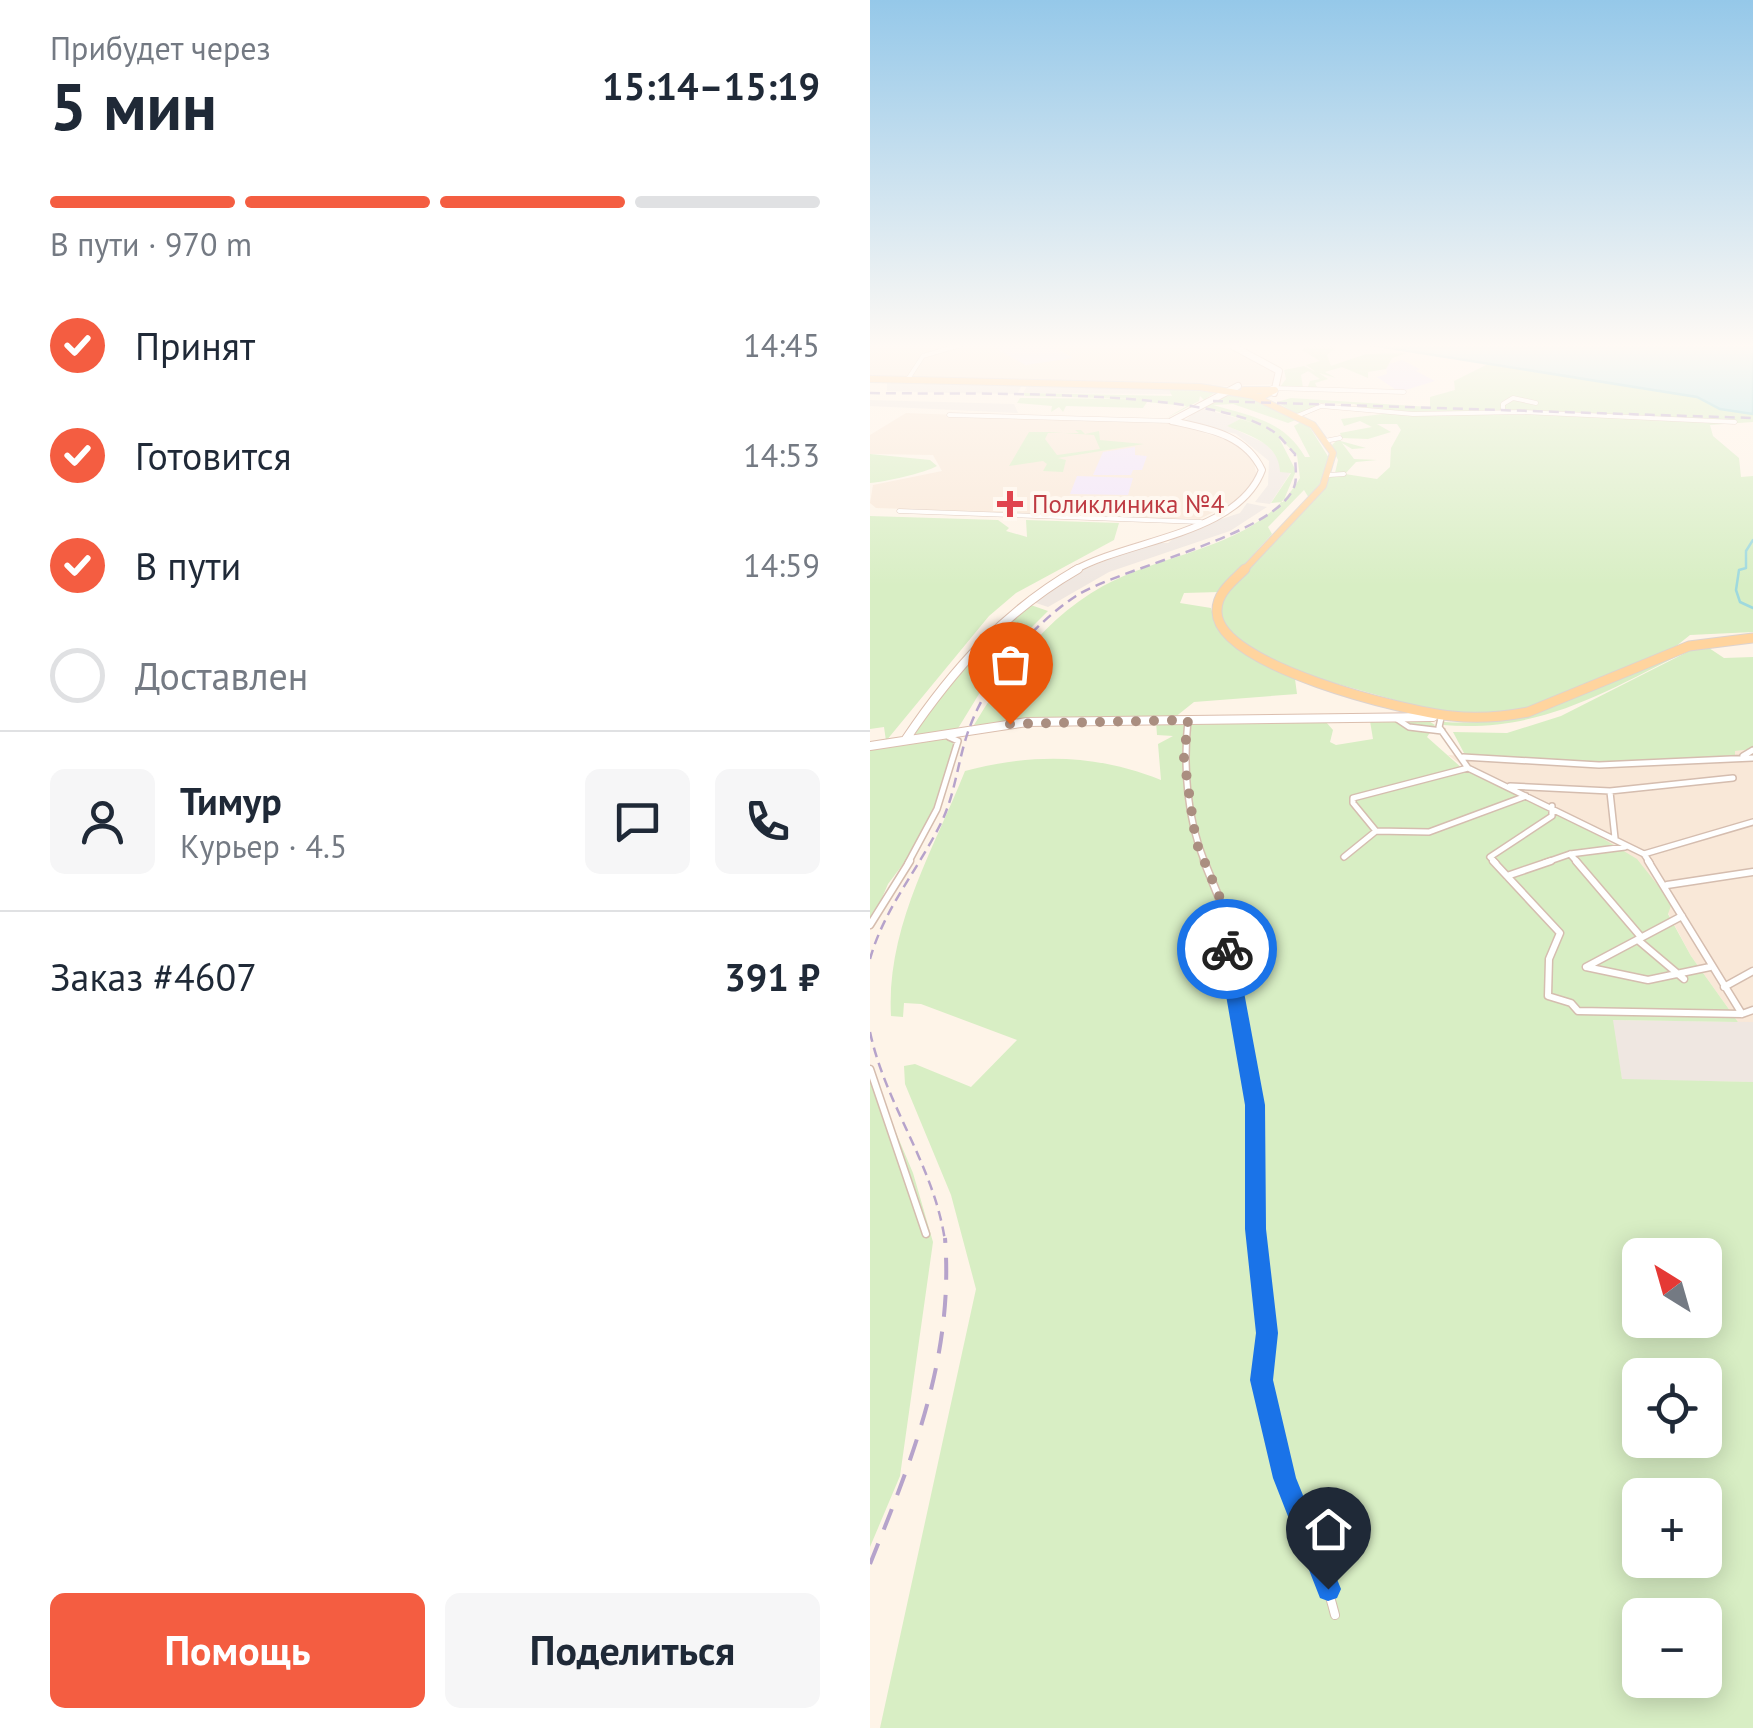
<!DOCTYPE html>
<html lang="ru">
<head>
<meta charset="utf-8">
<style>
	:root { --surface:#fff; --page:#f6f6f7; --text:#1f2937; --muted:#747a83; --line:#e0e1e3; --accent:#f45d41 }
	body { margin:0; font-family:"PT Sans",sans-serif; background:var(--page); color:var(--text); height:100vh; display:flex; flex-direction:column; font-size:38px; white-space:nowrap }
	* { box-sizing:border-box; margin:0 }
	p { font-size:32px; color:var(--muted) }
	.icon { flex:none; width:55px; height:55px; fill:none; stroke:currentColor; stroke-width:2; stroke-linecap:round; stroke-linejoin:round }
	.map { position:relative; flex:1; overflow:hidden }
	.details { display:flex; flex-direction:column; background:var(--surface); width:870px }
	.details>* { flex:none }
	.needle { width:65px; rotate:323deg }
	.buttons { position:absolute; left:752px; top:1238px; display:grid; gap:20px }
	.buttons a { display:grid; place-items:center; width:100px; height:100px; border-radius:15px; background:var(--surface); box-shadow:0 5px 25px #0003; font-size:50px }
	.pin { position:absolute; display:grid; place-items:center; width:85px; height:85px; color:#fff; margin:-102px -42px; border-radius:50% 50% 50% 0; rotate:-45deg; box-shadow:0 0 10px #0007 }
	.pin .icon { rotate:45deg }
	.courier { position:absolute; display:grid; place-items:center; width:100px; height:100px; margin:-50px; border:8px solid #1a73e8; border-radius:50%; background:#fff; color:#222; box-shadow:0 2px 12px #0007 }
	.summary em { font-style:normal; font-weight:700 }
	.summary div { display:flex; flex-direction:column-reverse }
	.summary { display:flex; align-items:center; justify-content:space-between; height:170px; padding:0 50px }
	h1 { font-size:65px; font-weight:700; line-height:75px }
	.bar { display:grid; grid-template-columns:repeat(4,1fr); gap:15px 10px; align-content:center; height:120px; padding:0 50px }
	.bar i { height:12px; border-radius:8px; background:var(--line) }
	.bar .selected { background:var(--accent) }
	.bar p { grid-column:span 4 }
	.line { display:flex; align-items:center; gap:25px; padding:0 50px; border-top:2px solid var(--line) }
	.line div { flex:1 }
	.round { display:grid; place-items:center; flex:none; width:105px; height:105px; border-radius:15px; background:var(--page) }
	ol { padding:0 50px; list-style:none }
	li { display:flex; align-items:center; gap:30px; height:110px }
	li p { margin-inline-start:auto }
	li .icon { padding:10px; border-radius:50%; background:var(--accent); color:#fff; stroke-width:4 }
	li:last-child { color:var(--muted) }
	li i { width:55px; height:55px; border:5px solid var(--line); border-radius:50% }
	.button { display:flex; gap:20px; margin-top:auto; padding:20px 50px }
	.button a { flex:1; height:115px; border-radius:15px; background:var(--accent); color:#fff; font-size:40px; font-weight:700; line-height:115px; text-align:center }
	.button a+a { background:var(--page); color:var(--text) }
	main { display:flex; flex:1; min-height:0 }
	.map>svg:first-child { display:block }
	.residential { fill:#f9e8d8 }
	.industrial { fill:#efe7e1 }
	.education { fill:#f1e4fb }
	.green { fill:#d8eec4; fill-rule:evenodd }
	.water { fill:#b9e7eb; stroke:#9ed9de; stroke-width:2.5 }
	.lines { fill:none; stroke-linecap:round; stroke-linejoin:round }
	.stream { stroke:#9ed9de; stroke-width:2.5 }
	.street-far3-casing { stroke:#d5bdaf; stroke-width:5 }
	.street-far2-casing { stroke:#d5bdaf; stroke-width:8 }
	.street-far1-casing { stroke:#d5bdaf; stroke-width:9 }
	.street-casing { stroke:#d5bdaf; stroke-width:10 }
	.secondary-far1-casing { stroke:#dbbeae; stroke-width:8 }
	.secondary-casing { stroke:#dbbeae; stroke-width:10 }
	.primary-far1-casing { stroke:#ddd3cf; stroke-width:8 }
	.primary-casing { stroke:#ddd3cf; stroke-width:11 }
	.street-far3 { stroke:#fff; stroke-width:4 }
	.street-far2 { stroke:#fff; stroke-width:5 }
	.street-far1 { stroke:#fff; stroke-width:6 }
	.street { stroke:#fff; stroke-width:8 }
	.secondary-far1 { stroke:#fff; stroke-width:6 }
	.secondary { stroke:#fff; stroke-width:8 }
	.primary-far1 { stroke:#ffd49e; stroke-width:6 }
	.primary { stroke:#ffd49e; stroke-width:9 }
	.rail-far1 { stroke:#b6a3cb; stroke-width:2.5; stroke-dasharray:10 6; stroke-linecap:butt }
	.rail { stroke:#b6a3cb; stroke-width:4; stroke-dasharray:22 15; stroke-linecap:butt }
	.route { fill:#1a73e8 }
	.done { stroke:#aa8e80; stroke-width:10; stroke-dasharray:0 18 }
	.health-dot { fill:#e0444e; stroke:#fff8f0; stroke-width:4 }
	.labels { text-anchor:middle; stroke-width:8; stroke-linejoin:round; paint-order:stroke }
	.far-health-label { font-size:25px; fill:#be3a42; stroke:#fff8f0; text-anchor:start }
</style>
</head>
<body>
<main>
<section class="details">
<div class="summary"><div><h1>5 мин</h1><p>Прибудет через</p></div><em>15:14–15:19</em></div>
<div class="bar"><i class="selected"></i><i class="selected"></i><i class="selected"></i><i></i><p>В пути · 970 m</p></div>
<ol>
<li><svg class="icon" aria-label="check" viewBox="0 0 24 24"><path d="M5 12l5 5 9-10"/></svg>Принят<p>14:45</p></li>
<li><svg class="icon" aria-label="check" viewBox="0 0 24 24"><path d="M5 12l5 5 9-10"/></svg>Готовится<p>14:53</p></li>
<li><svg class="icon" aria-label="check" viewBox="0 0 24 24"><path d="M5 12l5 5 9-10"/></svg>В пути<p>14:59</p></li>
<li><i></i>Доставлен</li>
</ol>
<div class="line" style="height:180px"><a class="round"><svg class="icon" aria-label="person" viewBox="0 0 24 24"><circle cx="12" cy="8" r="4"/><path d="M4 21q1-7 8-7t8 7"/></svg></a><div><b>Тимур</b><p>Курьер · 4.5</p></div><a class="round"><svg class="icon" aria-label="chat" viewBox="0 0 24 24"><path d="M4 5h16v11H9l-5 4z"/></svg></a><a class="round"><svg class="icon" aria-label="phone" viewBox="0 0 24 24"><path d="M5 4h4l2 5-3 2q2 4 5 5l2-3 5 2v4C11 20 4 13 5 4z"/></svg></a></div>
<div class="line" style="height:130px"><div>Заказ #4607</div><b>391 ₽</b></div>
<div class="button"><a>Помощь</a><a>Поделиться</a></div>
</section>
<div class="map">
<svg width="883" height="1728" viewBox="0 0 883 1728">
	<rect width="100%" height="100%" fill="#fef4e8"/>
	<!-- residential -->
	<path class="residential" d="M0,344H359L405,368L408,384L330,387L0,379Z
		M36,413L301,423L368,443L383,457L387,478L378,494L330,519L6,508L0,503L3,485L72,471L63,455L0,454V435Z
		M883,749V1023L868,1022L821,956L798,913L711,827L608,777L578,755L728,763L864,756V751Z"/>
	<!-- industrial -->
	<path class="industrial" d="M17,382L152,385L147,394L83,393L17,391Z
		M157,386L300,389L304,394L153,393Z
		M0,400L144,404L148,413L0,406Z
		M331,408L370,419L358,426L396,444L421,472L400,504L385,502L398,485L399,461L366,434L314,421Z
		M377,503L397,507L360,531L239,572L178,607L160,601L215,569L280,543H298L303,539L299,536L370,513Z
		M742,1020L883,1022V1082L752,1080Z"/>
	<!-- education -->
	<path class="education" d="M119,344H179L203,358L155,365Z
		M532,360L550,369L546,371L565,381L529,392L507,377L517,374L516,365Z
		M265,447V455L277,456L272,470H263L261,475H223L233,452Z
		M207,476L263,478L258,495L200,494Z"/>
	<!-- green -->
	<path class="green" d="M442,344H470L457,355L461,366L496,354L537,353L522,358L516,369L498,372V378L472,367L455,372L466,378L449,373L458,379L445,383L448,389H437L440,381L450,379L438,371L431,375L433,388L410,387L416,379L414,370L434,366L446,372L436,365L450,361L432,350Z
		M618,364L827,397L850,409L883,414V422L840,425L843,436L869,458L871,477L883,476V632L820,635L805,647L678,705L626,716L564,711L450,679L391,656L352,625L350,607L355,595L461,476L474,475L465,473L468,460L461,446L467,440L496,448L482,449L472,443L484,459L507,460L486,462L475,474L507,479L520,467L521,448L531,430L527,424H507L521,432L498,439L472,438L470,433L502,427L490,421L474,426L471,419L513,414L484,404L441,403L448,406L427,414L407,402L421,398L560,407V397L585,390L584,381Z
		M378,387L374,388L428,419L418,423L363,404L343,405C381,416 415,421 435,457H440L424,426L431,422L439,426L459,458L452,481L439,498L434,490L398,527L402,534L349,592L314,593L310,603L341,608C349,649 390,663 425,679L427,694L324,702L304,718L104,725C136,671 177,617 233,586C301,549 386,550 430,478L427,455L409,438L426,471L413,502L401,503L421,473L410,472C409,443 380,436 357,426L370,419L390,425L331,406L351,394L347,391L334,400L330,396L329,401L295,419L317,406L277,402L273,408L196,406L193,412L189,407L181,412L182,406L147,403L150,398L274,399L155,396L153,393L302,396L299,389Z
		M205,430H211L215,434L229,431L230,440L274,444L188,458L196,460L193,472L173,471L177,464L173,461L139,466L159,432H193L178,433L175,439L187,455L230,449L224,435L194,433H209Z
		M0,454L60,460L67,466C55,473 14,482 0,483Z
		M0,516L128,520L139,528L136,531L157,537L156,520L249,523L244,540L146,593L119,616L16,741L14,727L0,729Z
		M155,603L178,611L131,658L87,730L44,736C72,685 112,642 155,603Z
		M833,644L854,658L883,657V749L865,751V756L728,763L601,757L594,753L583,732L637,733L691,716Z
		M819,650C735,692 670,733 573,725L574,722C676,728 728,679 819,650Z
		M557,720L565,725L557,737L593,769L692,814L767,859L802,903L798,914L821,956L868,1022L743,1020L752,1079L883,1082V1728H10L106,1289L81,1195L35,1084L34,1066L45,1064L101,1087L147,1040L51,1004L34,1003L33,1017L21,1016C16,928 63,851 95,771C163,753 226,754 291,780L288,744L303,736L287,735L286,722H456L463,730L460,742L466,745L503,739L500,721ZM770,1255H835V1320H770ZM770,1375H835V1440H770ZM770,1495H835V1560H770ZM770,1615H835V1680H770Z
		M74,738L83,741L84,750L55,835L18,884L0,926V748Z
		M0,1071L43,1173L63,1242L30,1476L0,1547Z"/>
	<!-- water -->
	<path class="water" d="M495,344H883V414L850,409L827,397Z"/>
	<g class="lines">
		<!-- stream -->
		<path class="stream" d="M883,540L876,551V568L869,570L866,590L870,602L883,608"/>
		<!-- street-far3 casing -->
		<g class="street-far3-casing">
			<path id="street-far3" d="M38,379L53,356L94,344
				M402,388L534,392
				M633,412V404L643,398L666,403
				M79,415L301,421
				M427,416L451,406L543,414L652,412L865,422
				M455,441L470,438
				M459,475L474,474
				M29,511L331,522"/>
		</g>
		<!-- street-far2 casing -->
		<g class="street-far2-casing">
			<path id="street-far2" d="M571,718L569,727L598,768L774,854L780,863
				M527,719L539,727L572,731
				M318,720C313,767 317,819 335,863
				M873,756L883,750
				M593,757L729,765L883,758
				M598,768L483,798V803L506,831L559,832L656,796
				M640,786L740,791L863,778
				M740,792L745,838
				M700,854L708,863
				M774,854L883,822
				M474,857L506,831
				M38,863L67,809L88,741L79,737
				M626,863L620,857L682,816V806
				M674,863L700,854L755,847"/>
		</g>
		<!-- street-far1 casing -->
		<g class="street-far1-casing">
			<path id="street-far1" d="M334,861L349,898L366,982L370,1038L383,1082L386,1241
				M623,861L690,933L679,959L678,996L701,1003L708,1011L872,1014L883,1010
				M706,861L771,937
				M778,861L872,1014
				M637,876L681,861
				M797,885L883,872
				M0,925L40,861
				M769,941L814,979
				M716,967L778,980L840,967
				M716,967L812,916
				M854,987L883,971
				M0,1069L56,1234"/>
		</g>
		<!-- street casing -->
		<g class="street-casing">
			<path id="street" d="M386,1238C390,1269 396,1300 397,1331C398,1361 392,1386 398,1416C412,1485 448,1547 465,1615"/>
		</g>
		<!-- secondary-far1 casing -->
		<g class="secondary-far1-casing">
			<path id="secondary-far1" d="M359,344L409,371L404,393
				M302,421L368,386
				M203,571C259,539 368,535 392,470C375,434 338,429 302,421"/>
		</g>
		<!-- secondary casing -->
		<g class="secondary-casing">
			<path id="secondary" d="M36,739C83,669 135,611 208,569
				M0,746L157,722L563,717"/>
		</g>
		<!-- primary-far1 casing -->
		<g class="primary-far1-casing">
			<path id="primary-far1" d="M0,379L330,387L391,397L405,390H374L378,394
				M373,571L453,486L463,453L443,425L383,396"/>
		</g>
		<!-- primary casing -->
		<g class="primary-casing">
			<path id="primary" d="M375,569C363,581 346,593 347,612C348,666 537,712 582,716C608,719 632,717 658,712L819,646L883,638"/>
		</g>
		<!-- street-far3 -->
		<use href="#street-far3" class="street-far3"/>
		<!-- street-far2 -->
		<use href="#street-far2" class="street-far2"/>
		<!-- street-far1 -->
		<use href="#street-far1" class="street-far1"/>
		<!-- street -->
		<use href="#street" class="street"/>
		<!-- secondary-far1 -->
		<use href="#secondary-far1" class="secondary-far1"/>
		<!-- secondary -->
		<use href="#secondary" class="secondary"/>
		<!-- primary-far1 -->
		<use href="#primary-far1" class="primary-far1"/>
		<!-- primary -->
		<use href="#primary" class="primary"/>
		<!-- rail-far1 -->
		<path class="rail-far1" d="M0,393C87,395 339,386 404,432C411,437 418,447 425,454C425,463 427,476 425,484C412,534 253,566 206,596C158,628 113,683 96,738C87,767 84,798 70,825C47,871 14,909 0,959
			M343,401L883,418
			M0,1032C16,1106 64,1165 75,1241"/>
		<!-- rail -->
		<path class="rail" d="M0,1564C43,1457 84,1356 75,1238"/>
	</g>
	<!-- sky -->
	<linearGradient id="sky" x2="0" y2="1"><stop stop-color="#95c8e9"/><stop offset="0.59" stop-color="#fffaf5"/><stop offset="1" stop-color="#fffaf5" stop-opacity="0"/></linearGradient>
	<rect width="883" height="586" fill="url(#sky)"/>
	<!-- route -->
	<path class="route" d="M357,944L366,949L395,1105L396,1229L408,1333L403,1380L426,1478L471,1589L467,1598L458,1601L450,1598L403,1478L380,1380L386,1333L375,1229V1105L348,949Z"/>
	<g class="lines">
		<!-- done -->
		<path class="done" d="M140,724L318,720L314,758L326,842L350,898L357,949"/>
	</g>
	<!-- markers -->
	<path class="health-dot" d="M135 489h10v10h10v10h-10v10h-10v-10h-10v-10h10z"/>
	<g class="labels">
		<!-- far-health labels -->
		<g class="far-health-label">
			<text x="162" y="513">Поликлиника №4</text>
		</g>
	</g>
</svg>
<div class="buttons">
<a><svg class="needle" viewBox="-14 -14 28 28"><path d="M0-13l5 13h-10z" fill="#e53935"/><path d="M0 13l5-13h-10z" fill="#747a83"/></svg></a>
<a><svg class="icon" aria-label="locate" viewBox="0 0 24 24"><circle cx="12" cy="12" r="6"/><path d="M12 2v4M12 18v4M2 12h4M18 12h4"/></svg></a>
<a>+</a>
<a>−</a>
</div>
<div class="pin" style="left:140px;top:724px;background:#ea580c"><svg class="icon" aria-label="bag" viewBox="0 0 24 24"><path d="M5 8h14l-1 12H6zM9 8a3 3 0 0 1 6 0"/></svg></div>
<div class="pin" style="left:458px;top:1589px;background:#1f2937"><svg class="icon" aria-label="home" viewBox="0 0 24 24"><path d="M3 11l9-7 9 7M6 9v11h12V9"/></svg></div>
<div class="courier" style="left:357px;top:949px"><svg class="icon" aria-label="bike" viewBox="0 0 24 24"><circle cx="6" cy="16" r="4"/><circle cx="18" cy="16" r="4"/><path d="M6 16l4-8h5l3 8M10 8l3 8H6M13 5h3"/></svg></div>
</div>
</main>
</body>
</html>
